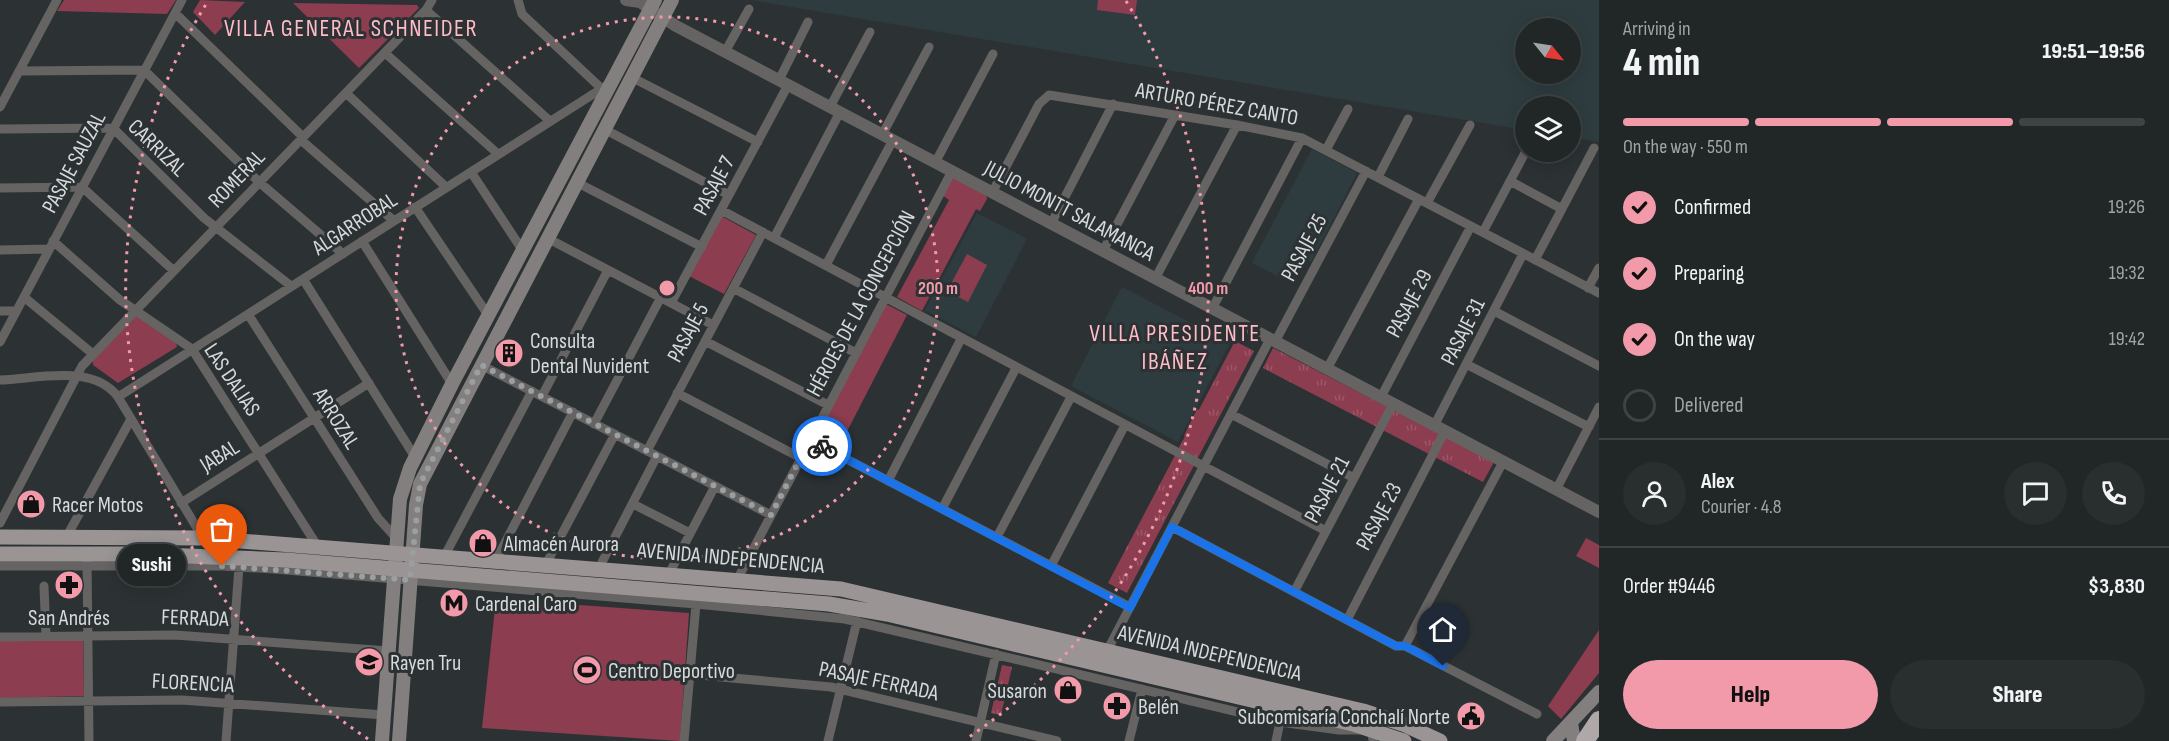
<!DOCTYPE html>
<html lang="en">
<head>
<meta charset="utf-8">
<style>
	:root { --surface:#212627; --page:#292e2f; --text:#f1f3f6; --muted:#a2a5a7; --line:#3e4344; --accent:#f39aaa }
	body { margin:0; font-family:"Sofia Sans Condensed",sans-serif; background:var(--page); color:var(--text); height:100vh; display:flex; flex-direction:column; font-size:22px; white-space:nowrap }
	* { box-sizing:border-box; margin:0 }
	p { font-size:20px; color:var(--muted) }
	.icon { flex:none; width:33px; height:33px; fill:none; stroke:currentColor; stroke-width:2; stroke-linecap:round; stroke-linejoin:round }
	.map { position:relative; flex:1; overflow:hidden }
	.side { display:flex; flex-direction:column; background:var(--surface); width:570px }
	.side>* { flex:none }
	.needle { width:39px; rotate:120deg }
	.controls { position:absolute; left:1515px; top:18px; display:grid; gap:12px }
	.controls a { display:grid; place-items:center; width:66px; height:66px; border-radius:50%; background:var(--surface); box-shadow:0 3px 15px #0003,0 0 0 2px var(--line); font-size:30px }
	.pin { position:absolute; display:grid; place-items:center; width:51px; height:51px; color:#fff; margin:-62px -26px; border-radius:50% 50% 50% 0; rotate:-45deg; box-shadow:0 0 6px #0007 }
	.pin .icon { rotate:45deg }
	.courier { position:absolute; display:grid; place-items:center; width:60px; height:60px; margin:-30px; border:4px solid #1a73e8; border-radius:50%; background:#fff; color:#222; box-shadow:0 2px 8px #0007 }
	.bubble { position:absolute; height:42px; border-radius:21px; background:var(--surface); box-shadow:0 3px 15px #0003,0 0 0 2px var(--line); font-size:20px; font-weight:800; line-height:42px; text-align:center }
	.overview em { font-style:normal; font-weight:800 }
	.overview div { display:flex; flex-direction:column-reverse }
	.overview { display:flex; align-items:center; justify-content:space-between; height:102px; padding:0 24px }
	h1 { font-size:39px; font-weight:800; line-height:45px }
	.bar { display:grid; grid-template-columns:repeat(4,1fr); gap:9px 6px; align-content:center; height:72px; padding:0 24px }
	.bar i { height:8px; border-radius:4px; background:var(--line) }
	.bar .current { background:var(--accent) }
	.bar p { grid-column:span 4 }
	.line { display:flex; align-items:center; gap:15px; padding:0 24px; border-top:2px solid var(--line) }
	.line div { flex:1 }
	.round { display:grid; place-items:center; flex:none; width:63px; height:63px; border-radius:32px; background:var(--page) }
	ol { padding:0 24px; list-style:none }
	li { display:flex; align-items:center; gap:18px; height:66px }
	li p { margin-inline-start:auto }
	li .icon { padding:6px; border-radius:50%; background:var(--accent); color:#111; stroke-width:4 }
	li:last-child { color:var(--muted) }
	li i { width:33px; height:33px; border:3px solid var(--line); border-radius:50% }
	.button { display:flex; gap:12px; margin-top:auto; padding:12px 24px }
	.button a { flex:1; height:69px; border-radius:36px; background:var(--accent); color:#111; font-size:24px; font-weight:800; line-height:69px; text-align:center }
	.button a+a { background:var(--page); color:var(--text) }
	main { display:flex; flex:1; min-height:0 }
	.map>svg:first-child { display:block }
	.built { fill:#2e3c40; fill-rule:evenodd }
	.grass { fill:url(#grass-tufts) }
	.park { fill:#8c3d4f }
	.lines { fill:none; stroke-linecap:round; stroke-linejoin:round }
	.minor { stroke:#666363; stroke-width:9 }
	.tertiary { stroke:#666363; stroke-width:12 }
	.secondary { stroke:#847f7f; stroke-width:14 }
	.primary { stroke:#9a9495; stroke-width:15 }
	.motorway { stroke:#afa7a8; stroke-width:18 }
	.done { stroke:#9a9fa1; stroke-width:6; stroke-dasharray:0 10.8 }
	.route { stroke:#1a73e8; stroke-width:8 }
	.ring { fill:none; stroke:#f39aaa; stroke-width:3; stroke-dasharray:3 6 }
	.labels { text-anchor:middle; stroke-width:6; stroke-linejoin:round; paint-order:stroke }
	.street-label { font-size:22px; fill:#d6dadb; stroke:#2c3234 }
	.poi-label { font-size:22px; fill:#d6dadb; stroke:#2c3234; text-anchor:start }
	.neighbourhood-label { font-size:24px; letter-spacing:1.5px; fill:#ffbbc6; stroke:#2c3234 }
	.centre { fill:#f39aaa; stroke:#2c3234; stroke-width:3 }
	.ring-label { font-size:18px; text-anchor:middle; font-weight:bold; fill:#f39aaa; stroke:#2c3234; stroke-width:6; stroke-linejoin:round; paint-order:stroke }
</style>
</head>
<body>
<main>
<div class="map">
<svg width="1599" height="741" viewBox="0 0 1599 741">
	<defs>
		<pattern id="grass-tufts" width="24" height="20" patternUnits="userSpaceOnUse" patternTransform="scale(1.5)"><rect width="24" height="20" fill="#8c3d4f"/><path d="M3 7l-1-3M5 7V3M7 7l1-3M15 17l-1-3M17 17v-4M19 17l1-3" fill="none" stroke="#9b5868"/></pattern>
	</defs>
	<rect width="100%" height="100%" fill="#2c3234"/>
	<!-- built -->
	<path class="built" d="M750,0H1599V142L1571,137L1570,106H1526L1525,130ZM1526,28H1570V74H1526Z
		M1312,149L1357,173L1311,262L1297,254L1283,279L1252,263Z
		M977,213L1027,239L976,337L925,310Z
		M1122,287L1230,343L1178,442L1071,386Z"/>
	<!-- grass -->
	<path class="grass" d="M1235,341L1254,351L1127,593L1108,583Z
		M1273,348L1494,462L1483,482L1263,368Z
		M1002,665L1012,667L1001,715L991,713Z"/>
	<!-- park -->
	<path class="park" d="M64,0H176L167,14L57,11Z
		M200,0L245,2L215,35L193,12Z
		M1098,0H1137L1135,15L1097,10Z
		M293,3L417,5L419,8L359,68Z
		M952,178H958L986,193L987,199L980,211L976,209L922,311L897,297L949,200L942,195Z
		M721,216L756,235L724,294L689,276Z
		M967,254L987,265L968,302L947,291Z
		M884,303L907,315L839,447L816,434Z
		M138,314L176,342L177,347L118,383L93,365V360Z
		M1197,409L1211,416L1197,443L1184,436Z
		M1586,538L1599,545V568L1576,556Z
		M496,599L689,613L680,741L482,728Z
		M1599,630V673L1561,719L1548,706Z
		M83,639L84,696L0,698V641Z"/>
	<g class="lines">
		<!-- minor -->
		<path class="minor" d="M518,0L522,14L601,88
			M426,10L550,121
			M175,13L303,137
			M725,52L749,9
			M385,53L498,154
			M19,71L144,70L259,182L343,254
			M631,77L758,142
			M779,80L808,22
			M346,93L446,187
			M0,107L57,0
			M830,107L870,32
			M0,129L113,128L204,218L291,286
			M604,129L729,195
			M882,135L929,47
			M301,140L394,221
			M1326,150L1348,109
			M935,163L993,54
			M471,172L523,251
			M1378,177L1408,119
			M1510,181L1562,209
			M576,182L702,247
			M0,188L82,187L174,271
			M992,193L1039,104L1049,95L1237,125L1302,138L1599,293
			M1427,203L1470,125
			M415,207L488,315
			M721,210L1326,531
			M1051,224L1113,104
			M1483,232L1526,151
			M547,238L713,325
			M774,238L840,112
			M53,241L120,300L192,349L318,547
			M362,241L452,384
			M0,250L49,249
			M1103,251L1175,115
			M1535,260L1594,148
			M826,265L893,140
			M303,279L415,457
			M1155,279L1237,125
			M733,288L856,353
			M1588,288L1599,268
			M24,297L93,354
			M671,303L788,85
			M1212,309L1302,138
			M0,311H16
			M1494,311L1599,366
			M248,314L378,518L397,539
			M705,341L828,405
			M0,342L182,0
			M1275,342L1366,171
			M1466,364L1589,427
			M481,365L771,515
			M1327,369L1419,199
			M0,380C36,379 93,363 118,397L203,538
			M677,393L801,458
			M542,396L608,270
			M118,397L609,84
			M1381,397L1471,226
			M1231,414L1354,478
			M594,424L661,297
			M1434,426L1523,254
			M810,440L1130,607
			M647,451L763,232
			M888,481L961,339
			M1556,490L1599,407
			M181,503L369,383
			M633,504L690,533
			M942,509L1016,368
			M0,523L82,366L426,10L432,0
			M1172,527L1396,646H1405L1537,714
			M67,536L131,419
			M997,537L1071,397
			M444,557L532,391
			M87,560L89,741
			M496,560L573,412
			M546,564L615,434
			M0,566H222L274,569L696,604L845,619L1280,722L1339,730H1372L1373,741
			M1051,566L1125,425
			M599,568L657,456
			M669,574L715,486
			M737,580L952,171
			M44,586L46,636
			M1294,592L1393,404
			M1347,620L1445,431
			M0,637L175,635L388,651
			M1405,646L1503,462
			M1107,651L1270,339
			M689,674L831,687L1057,741
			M0,702L182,700L384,715
			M226,741L239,567
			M684,741L696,604
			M828,741L857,621
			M976,741L996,654
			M1129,741L1142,689
			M1276,741L1280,722"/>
		<!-- tertiary -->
		<path class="tertiary" d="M626,0L640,2L676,26L1599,512"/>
		<!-- secondary -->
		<path class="secondary" d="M1571,723L1574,741
			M382,741L400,499L410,468L452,384L655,0
			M399,741L416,505L420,484L672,0
			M1553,741L1599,692"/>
		<!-- primary -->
		<path class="primary" d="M0,537L203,538L841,589L1363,711L1403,724L1440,741
			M0,554H138L286,560L829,604L887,614L1353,724L1404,741"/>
		<!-- motorway -->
		<path class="motorway" d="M1585,741L1599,720"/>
	</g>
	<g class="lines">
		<!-- done -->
		<path class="done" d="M222,566L410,580L420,484L481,365L771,515L810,440L822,446"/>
		<!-- route -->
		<path class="route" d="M822,446L1130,608L1172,527L1396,646H1405L1443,666"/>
	</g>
	<!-- distance rings -->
	<g class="ring">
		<circle cx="667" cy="288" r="271"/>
		<path d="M368 739A541 541 0 0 1 208 1M1126 1A541 541 0 0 1 966 739"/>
	</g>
	<!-- icons -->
	<defs>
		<g id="building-disc" transform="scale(1.5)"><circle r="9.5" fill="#f39aaa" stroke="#2c3234"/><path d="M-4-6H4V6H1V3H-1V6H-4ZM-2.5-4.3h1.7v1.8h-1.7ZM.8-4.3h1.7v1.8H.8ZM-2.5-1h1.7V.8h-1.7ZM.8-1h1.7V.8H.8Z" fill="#111"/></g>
		<g id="shop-disc" transform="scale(1.5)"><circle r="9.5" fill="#f39aaa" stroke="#2c3234"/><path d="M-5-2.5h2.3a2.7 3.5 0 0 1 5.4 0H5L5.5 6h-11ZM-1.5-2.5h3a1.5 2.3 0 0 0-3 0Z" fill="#111"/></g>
		<g id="pharmacy-disc" transform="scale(1.5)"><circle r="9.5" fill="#f39aaa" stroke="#2c3234"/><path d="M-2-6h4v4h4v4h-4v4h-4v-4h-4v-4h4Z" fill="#111"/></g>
		<g id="metro-disc" transform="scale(1.5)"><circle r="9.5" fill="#f39aaa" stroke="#2c3234"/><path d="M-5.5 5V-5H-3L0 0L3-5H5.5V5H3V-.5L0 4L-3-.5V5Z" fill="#111"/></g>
		<g id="school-disc" transform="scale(1.5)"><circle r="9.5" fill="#f39aaa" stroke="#2c3234"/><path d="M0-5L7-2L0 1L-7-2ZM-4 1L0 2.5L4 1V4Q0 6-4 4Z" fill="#111"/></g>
		<g id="stadium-disc" transform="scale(1.5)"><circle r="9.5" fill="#f39aaa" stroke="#2c3234"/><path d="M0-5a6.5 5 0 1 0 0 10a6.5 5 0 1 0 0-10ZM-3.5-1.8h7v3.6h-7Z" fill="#111"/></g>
		<g id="civic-disc" transform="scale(1.5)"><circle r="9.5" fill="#f39aaa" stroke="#2c3234"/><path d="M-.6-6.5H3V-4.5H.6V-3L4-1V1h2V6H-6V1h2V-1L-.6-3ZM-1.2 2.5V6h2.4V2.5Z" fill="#111"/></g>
	</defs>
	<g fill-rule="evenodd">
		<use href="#building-disc" x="509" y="353"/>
		<use href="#shop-disc" x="31" y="504"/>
		<use href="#shop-disc" x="483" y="543"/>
		<use href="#pharmacy-disc" x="69" y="585"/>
		<use href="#metro-disc" x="454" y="603"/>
		<use href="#school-disc" x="369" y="662"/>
		<use href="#stadium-disc" x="587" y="670"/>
		<use href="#shop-disc" x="1068" y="690"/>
		<use href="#pharmacy-disc" x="1117" y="706"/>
		<use href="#civic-disc" x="1471" y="716"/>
	</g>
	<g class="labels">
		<!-- street labels -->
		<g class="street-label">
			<text transform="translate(1217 103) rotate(10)" y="8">ARTURO PÉREZ CANTO</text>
			<text transform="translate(158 147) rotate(44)" y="8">CARRIZAL</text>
			<text transform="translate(73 162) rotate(-62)" y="8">PASAJE SAUZAL</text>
			<text transform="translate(236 178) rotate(-46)" y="8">ROMERAL</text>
			<text transform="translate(713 185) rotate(-62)" y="8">PASAJE 7</text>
			<text transform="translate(1070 210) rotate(28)" y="8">JULIO MONTT SALAMANCA</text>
			<text transform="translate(354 223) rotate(-33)" y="8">ALGARROBAL</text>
			<text transform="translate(1303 247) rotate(-62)" y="8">PASAJE 25</text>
			<text transform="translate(860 303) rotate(-62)" y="8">HÉROES DE LA CONCEPCIÓN</text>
			<text transform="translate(1408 303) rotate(-62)" y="8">PASAJE 29</text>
			<text transform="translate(1462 331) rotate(-63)" y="8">PASAJE 31</text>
			<text transform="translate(687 332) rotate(-62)" y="8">PASAJE 5</text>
			<text transform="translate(233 379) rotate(56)" y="8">LAS DALIAS</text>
			<text transform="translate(337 418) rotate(58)" y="8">ARROZAL</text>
			<text transform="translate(219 455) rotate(-32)" y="8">JABAL</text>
			<text transform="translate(1326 489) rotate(-62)" y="8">PASAJE 21</text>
			<text transform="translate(1378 516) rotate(-62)" y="8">PASAJE 23</text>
			<text transform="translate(731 557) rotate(5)" y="8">AVENIDA INDEPENDENCIA</text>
			<text transform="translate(195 617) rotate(2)" y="8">FERRADA</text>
			<text transform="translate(1210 652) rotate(13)" y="8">AVENIDA INDEPENDENCIA</text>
			<text transform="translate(879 680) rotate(12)" y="8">PASAJE FERRADA</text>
			<text transform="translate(193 682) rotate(3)" y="8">FLORENCIA</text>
		</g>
		<!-- poi labels -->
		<g class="poi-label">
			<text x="530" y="348">Consulta<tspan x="530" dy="25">Dental Nuvident</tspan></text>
			<text x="52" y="512">Racer Motos</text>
			<text x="504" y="551">Almacén Aurora</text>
			<text x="475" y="611">Cardenal Caro</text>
			<text x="69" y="625" text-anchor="middle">San Andrés</text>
			<text x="390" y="670">Rayen Tru</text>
			<text x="608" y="678">Centro Deportivo</text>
			<text x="1047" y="698" text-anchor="end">Susaron</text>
			<text x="1138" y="714">Belén</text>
			<text x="1450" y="724" text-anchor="end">Subcomisaría Conchalí Norte</text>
		</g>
		<!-- neighbourhood labels -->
		<g class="neighbourhood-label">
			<text x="351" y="36">VILLA GENERAL SCHNEIDER</text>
			<text x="1175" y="341">VILLA PRESIDENTE<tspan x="1175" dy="28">IBÁÑEZ</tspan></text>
		</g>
	</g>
	<circle cx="667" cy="288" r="9" class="centre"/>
	<g class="ring-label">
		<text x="938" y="294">200 m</text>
		<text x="1208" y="294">400 m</text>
	</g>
</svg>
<div class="controls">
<a><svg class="needle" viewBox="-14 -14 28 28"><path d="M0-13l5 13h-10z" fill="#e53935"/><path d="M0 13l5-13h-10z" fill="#a2a5a7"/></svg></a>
<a><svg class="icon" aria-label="layers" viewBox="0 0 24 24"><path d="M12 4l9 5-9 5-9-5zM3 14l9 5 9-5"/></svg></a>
</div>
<div class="pin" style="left:222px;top:566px;background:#ea580c"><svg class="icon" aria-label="bag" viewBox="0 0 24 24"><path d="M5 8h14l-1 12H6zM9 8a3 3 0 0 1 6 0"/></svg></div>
<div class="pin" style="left:1443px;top:666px;background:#1f2937"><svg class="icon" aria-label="home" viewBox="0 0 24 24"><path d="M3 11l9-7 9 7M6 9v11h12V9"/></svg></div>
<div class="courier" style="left:822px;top:446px"><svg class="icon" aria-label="bike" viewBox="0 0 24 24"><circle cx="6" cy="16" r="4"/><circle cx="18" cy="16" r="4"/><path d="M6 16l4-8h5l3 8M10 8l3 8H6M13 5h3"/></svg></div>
<div class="bubble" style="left:117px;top:544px;width:69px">Sushi</div>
</div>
<section class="side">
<div class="overview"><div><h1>4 min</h1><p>Arriving in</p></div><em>19:51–19:56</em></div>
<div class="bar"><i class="current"></i><i class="current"></i><i class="current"></i><i></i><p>On the way · 550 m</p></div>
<ol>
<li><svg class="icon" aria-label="check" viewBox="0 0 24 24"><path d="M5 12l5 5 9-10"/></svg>Confirmed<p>19:26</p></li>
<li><svg class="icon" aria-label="check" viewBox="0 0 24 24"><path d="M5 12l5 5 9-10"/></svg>Preparing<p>19:32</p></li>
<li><svg class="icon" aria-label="check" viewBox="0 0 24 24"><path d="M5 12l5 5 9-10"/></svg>On the way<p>19:42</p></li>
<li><i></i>Delivered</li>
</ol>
<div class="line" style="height:108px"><a class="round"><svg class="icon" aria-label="person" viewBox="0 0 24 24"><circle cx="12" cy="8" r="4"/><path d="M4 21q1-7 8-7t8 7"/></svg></a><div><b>Alex</b><p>Courier · 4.8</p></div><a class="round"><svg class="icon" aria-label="chat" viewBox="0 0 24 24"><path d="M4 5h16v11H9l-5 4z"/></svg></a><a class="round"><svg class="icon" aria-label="phone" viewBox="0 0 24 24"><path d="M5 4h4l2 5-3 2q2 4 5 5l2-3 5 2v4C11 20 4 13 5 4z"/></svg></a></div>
<div class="line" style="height:78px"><div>Order #9446</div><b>$3,830</b></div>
<div class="button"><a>Help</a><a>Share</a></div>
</section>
</main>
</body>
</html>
